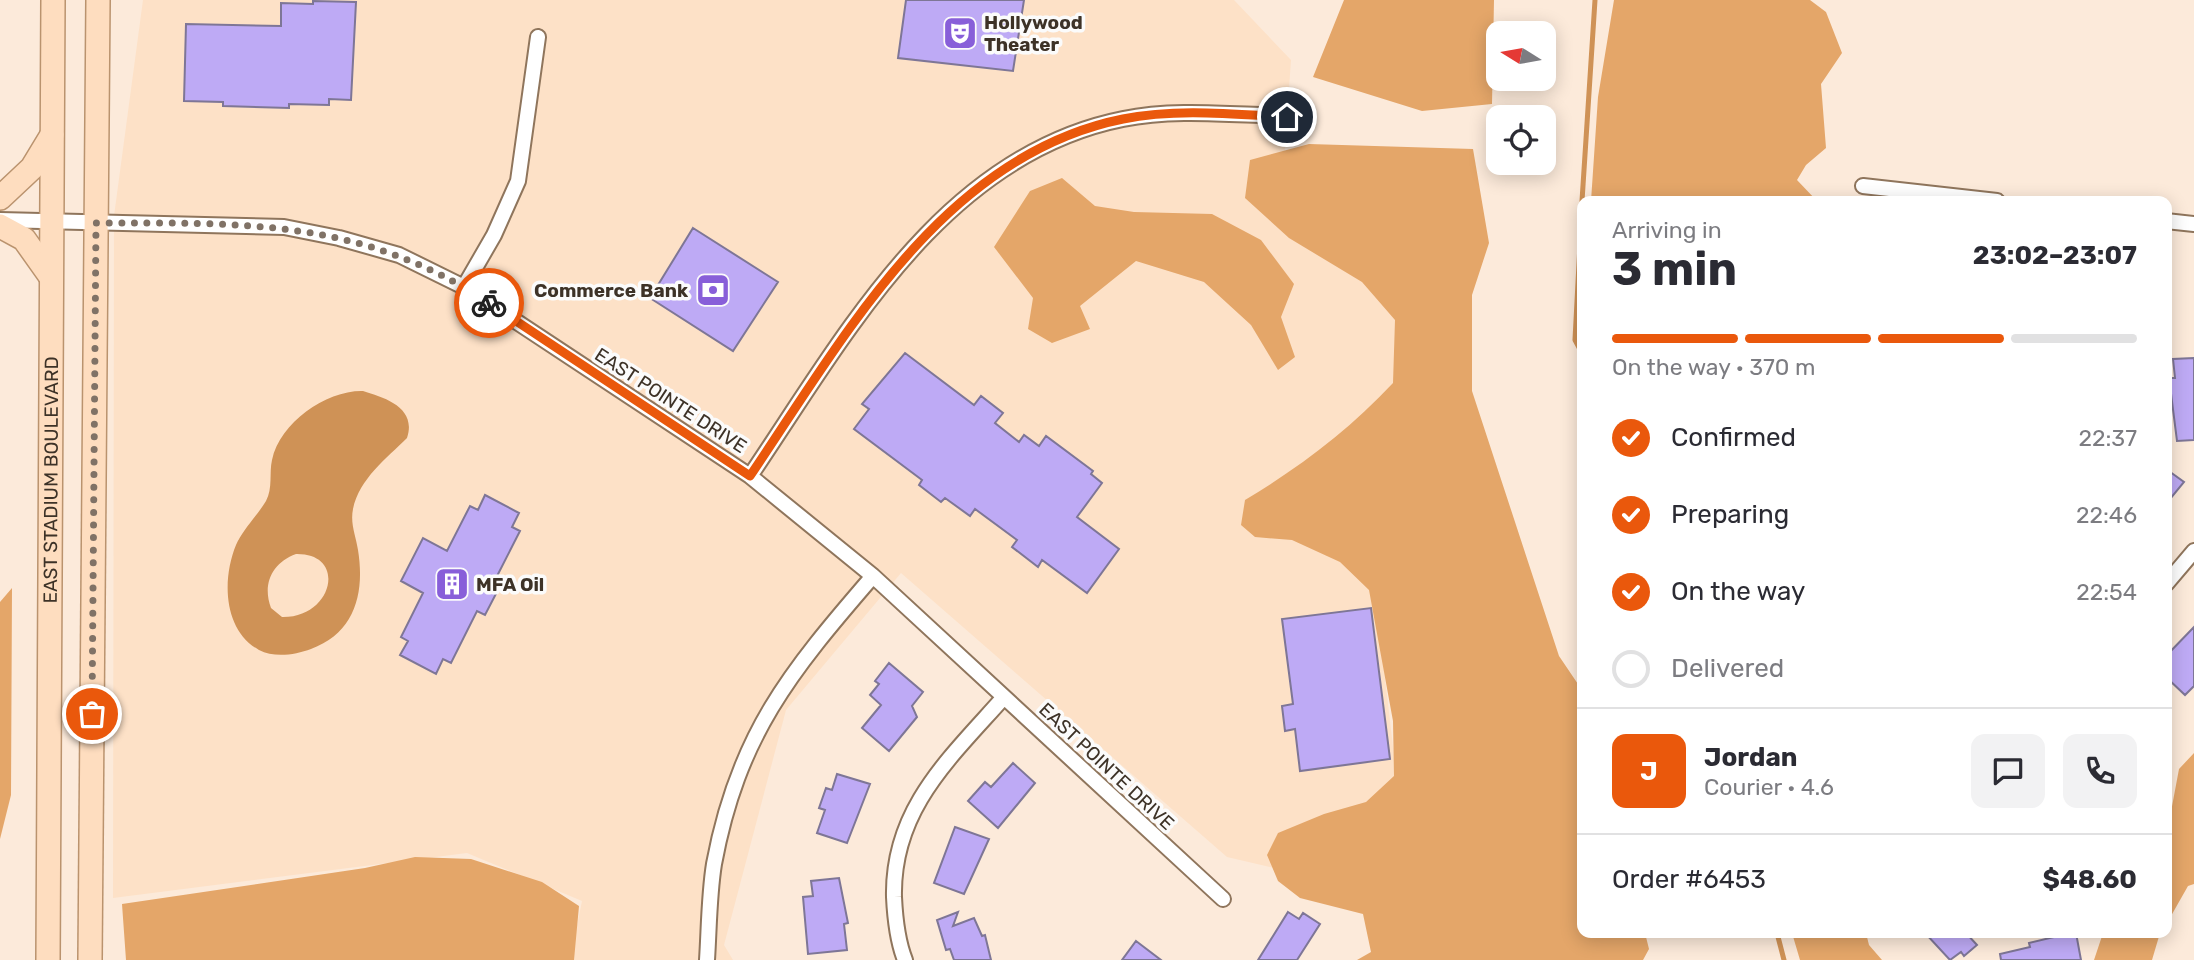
<!DOCTYPE html>
<html lang="en">
<head>
<meta charset="utf-8">
<style>
	:root { --surface:#fff; --page:#f2f2f3; --text:#2b2b33; --muted:#7c7c81; --line:#e1e1e2; --accent:#ea580c }
	body { margin:0; font-family:Rubik,sans-serif; background:var(--page); color:var(--text); height:100vh; display:flex; flex-direction:column; font-size:26px; white-space:nowrap }
	* { box-sizing:border-box; margin:0 }
	p { font-size:23px; color:var(--muted) }
	.icon { flex:none; width:38px; height:38px; fill:none; stroke:currentColor; stroke-width:2; stroke-linecap:round; stroke-linejoin:round }
	.map { position:relative; flex:1; overflow:hidden }
	.sheet { position:absolute; left:1577px; top:196px; width:595px; height:742px; display:flex; flex-direction:column; background:var(--surface); border-radius:14px; box-shadow:0 4px 18px #0003 }
	.sheet>* { flex:none }
	.needle { width:46px; rotate:281deg }
	.buttons { position:absolute; left:1486px; top:21px; display:grid; gap:14px }
	.buttons a { display:grid; place-items:center; width:70px; height:70px; border-radius:14px; background:var(--surface); box-shadow:0 4px 18px #0003; font-size:35px }
	.pin { position:absolute; display:grid; place-items:center; width:60px; height:60px; color:#fff; margin:-30px; border:4px solid #fff; border-radius:50%; box-shadow:0 2px 7px #0007 }
	.courier { position:absolute; display:grid; place-items:center; width:70px; height:70px; margin:-35px; border:5px solid #ea580c; border-radius:50%; background:#fff; color:#222; box-shadow:0 2px 9px #0007 }
	.overview em { font-style:normal; font-weight:700 }
	.overview div { display:flex; flex-direction:column-reverse }
	.overview { display:flex; align-items:center; justify-content:space-between; height:119px; padding:0 35px }
	h1 { font-size:46px; font-weight:700; line-height:52px }
	.bar { display:grid; grid-template-columns:repeat(4,1fr); gap:10px 7px; align-content:center; height:84px; padding:0 35px }
	.bar i { height:9px; border-radius:5px; background:var(--line) }
	.bar .selected { background:var(--accent) }
	.bar p { grid-column:span 4 }
	.line { display:flex; align-items:center; gap:18px; padding:0 35px; border-top:2px solid var(--line) }
	.line div { flex:1 }
	.round { display:grid; place-items:center; flex:none; width:74px; height:74px; border-radius:14px; background:var(--page) }
	ol { padding:0 35px; list-style:none }
	li { display:flex; align-items:center; gap:21px; height:77px }
	li p { margin-inline-start:auto }
	li .icon { padding:7px; border-radius:50%; background:var(--accent); color:#fff; stroke-width:4 }
	li:last-child { color:var(--muted) }
	li i { width:38px; height:38px; border:4px solid var(--line); border-radius:50% }
	.map>svg:first-child { display:block }
	.built { fill:#fde1c7 }
	.forest { fill:#e4a669 }
	.water { fill:#cf9256; fill-rule:evenodd }
	.lines { fill:none; stroke-linecap:round; stroke-linejoin:round }
	.stream { stroke:#cf9256; stroke-width:5 }
	.building { fill:#beaaf5; stroke:#7e7696; stroke-width:2 }
	.minor-casing { stroke:#8f755c; stroke-width:18 }
	.primary-casing { stroke:#ba936e; stroke-width:26 }
	.minor { stroke:#fff; stroke-width:14 }
	.primary { stroke:#feddbf; stroke-width:23 }
	.done { stroke:#807266; stroke-width:7; stroke-dasharray:0 12.6 }
	.route { stroke:#ea580c; stroke-width:9 }
	.labels { text-anchor:middle; stroke-width:7; stroke-linejoin:round; paint-order:stroke }
	.poi-label { font-size:19px; font-weight:bold; fill:#3d3227; stroke:#fbfbfb; text-anchor:start }
	.street-label { font-size:19px; fill:#3d3227; stroke:#fbfbfb }
</style>
</head>
<body>
<div class="map">
<svg width="2194" height="960" viewBox="0 0 2194 960">
	<rect width="100%" height="100%" fill="#fceada"/>
	<!-- built -->
	<path class="built" d="M143,0H1234L1291,60L1280,219L1349,260L1402,317L1373,576L1411,900L1227,857L901,573L786,710L724,945L733,960H570L582,901L467,853L113,898L114,216Z"/>
	<!-- forest -->
	<path class="forest" d="M1344,0H1494L1492,104L1422,111L1313,77Z
		M1614,0H1810L1826,12L1842,53L1821,84L1826,148L1806,165L1797,180L1817,201H1591L1598,97Z
		M1309,144L1473,149L1489,243L1472,295V391L1559,656L1582,690V933H1645L1649,949L1643,960H1357L1371,952L1363,914L1300,898L1278,881L1267,855L1278,833L1324,814L1366,802L1394,776L1393,721L1369,590L1340,562L1292,540L1255,537L1241,525L1245,500C1300,467 1349,430 1393,383L1395,320L1362,282L1289,238L1245,198L1250,160Z
		M1062,178L1095,206L1134,212L1212,214L1261,240L1294,284L1281,317L1295,357L1278,370L1251,325L1204,282L1136,261L1080,306L1090,329L1052,343L1028,329L1033,298L994,247L1030,191Z
		M12,588L11,795L0,839V602Z
		M2194,753V884L2188,886L2167,923V833L2179,769Z
		M415,857L471,859L542,882L579,906L574,960H126L122,904L365,868Z
		M1792,933H1866L1869,945L1882,960H1800Z
		M2103,933H2160L2152,960H2094Z"/>
	<!-- water -->
	<path class="water" d="M363,391C386,398 417,408 407,438C387,458 359,479 353,509C350,524 356,536 358,550C365,593 355,633 311,649C295,655 274,658 259,650C223,630 222,579 236,545C243,529 257,516 266,501C273,488 269,473 272,460C280,422 327,390 363,391ZM296,554C348,553 333,618 282,617L271,608C262,584 272,563 296,554Z"/>
	<g class="lines">
		<!-- stream -->
		<path class="stream" d="M1582,201L1595,0
			M1582,206L1575,340L1582,353
			M1777,933L1784,960"/>
	</g>
	<!-- building -->
	<path class="building" d="M906,0H1024L1013,71L898,58Z
		M313,1L356,2L351,100L329,99V105L289,104V108L223,106V102L184,101L186,24L281,26V3L313,4Z
		M693,228L778,282L733,351L650,298Z
		M905,353L974,405L981,396L1003,413L995,423L1019,442L1024,435L1039,446L1046,436L1093,471L1091,474L1102,483L1077,517L1119,549L1087,593L1042,560L1038,567L1012,547L1017,540L975,509L970,516L945,498L941,502L919,485L922,480L854,429L869,409L862,404Z
		M2194,358V440L2177,441L2169,378H2175L2173,359Z
		M2166,469L2184,482L2166,504Z
		M485,495L519,513L512,527L520,531L494,582L500,586L485,615L477,611L451,663L443,659L436,674L400,655L408,641L401,637L423,593L401,581L423,538L447,551L470,506L478,510Z
		M1371,608L1390,759L1300,771L1295,729L1285,731L1282,706L1293,704L1282,619Z
		M2194,627V686L2185,695L2166,677V656Z
		M889,663L923,692L912,706L917,717L889,751L862,728L881,705L870,695L879,684L875,681Z
		M1013,763L1035,783L998,828L968,801L985,782L991,787Z
		M837,774L870,784L847,843L817,833L825,810L819,808L826,788L832,790Z
		M955,827L989,839L964,894L934,883Z
		M839,878L848,923L844,924L847,950L808,954L803,897L813,896L811,881Z
		M958,912L953,926L974,918L982,936L985,935L991,960H954L950,949L946,950L937,920Z
		M1288,912L1299,919L1303,913L1320,924L1297,960H1258Z
		M1925,933H1966L1977,945L1964,956L1961,952L1950,960Z
		M2053,933H2076L2081,960H2001L2000,954L2030,947L2029,943L2054,937Z
		M1136,941L1161,960H1122Z"/>
	<g class="lines">
		<!-- minor casing -->
		<g class="minor-casing">
			<path id="minor" d="M1863,186L1997,201
				M0,220L284,227L339,238L399,255L464,287L750,476L873,576L1223,899
				M2166,221L2194,224
				M464,287L494,235L518,181L538,37
				M750,476C845,336 942,155 1123,119C1176,108 1233,115 1287,116
				M2166,584L2194,551
				M707,960C709,929 709,895 714,864C738,735 790,672 873,576
				M905,960C897,940 895,918 894,897C892,809 950,758 1004,697"/>
		</g>
		<!-- primary casing -->
		<g class="primary-casing">
			<g id="primary">
				<path d="M0,198L32,168L52,135"/>
				<path d="M0,226L24,239L51,277"/>
				<path id="s1" d="M48,960L53,0"/>
				<path d="M90,960L98,0"/>
			</g>
		</g>
		<!-- minor -->
		<use href="#minor" class="minor"/>
		<!-- primary -->
		<use href="#primary" class="primary"/>
	</g>
	<g class="lines">
		<!-- done -->
		<path class="done" d="M92,714L96,223C243,223 360,218 489,303"/>
		<!-- route -->
		<path class="route" d="M489,303L750,476C845,336 943,155 1123,119C1176,108 1233,114 1287,117"/>
	</g>
	<!-- icons -->
	<defs>
		<g id="theatre-square" transform="scale(1.75)"><rect x="-9" y="-9" width="18" height="18" rx="4" fill="#885fd9" stroke="#fbfbfb"/><path d="M-5-5.5Q0-4 5-5.5V0Q5 5 0 6Q-5 5-5 0ZM-3.3-2.5H-1v1.5H-3.3ZM1-2.5H3.3v1.5H1ZM-2.8 1Q0 5.5 2.8 1Z" fill="#fff"/></g>
		<g id="bank-square" transform="scale(1.75)"><rect x="-9" y="-9" width="18" height="18" rx="4" fill="#885fd9" stroke="#fbfbfb"/><path d="M-6-4H6V4H-6ZM0-2.3a2.3 2.3 0 1 0 0 4.6a2.3 2.3 0 1 0 0-4.6Z" fill="#fff"/></g>
		<g id="building-square" transform="scale(1.75)"><rect x="-9" y="-9" width="18" height="18" rx="4" fill="#885fd9" stroke="#fbfbfb"/><path d="M-4-6H4V6H1V3H-1V6H-4ZM-2.5-4.3h1.7v1.8h-1.7ZM.8-4.3h1.7v1.8H.8ZM-2.5-1h1.7V.8h-1.7ZM.8-1h1.7V.8H.8Z" fill="#fff"/></g>
	</defs>
	<g fill-rule="evenodd">
		<use href="#theatre-square" x="960" y="33"/>
		<use href="#bank-square" x="713" y="290"/>
		<use href="#building-square" x="452" y="584"/>
	</g>
	<g class="labels">
		<!-- poi labels -->
		<g class="poi-label">
			<text x="984" y="29">Hollywood<tspan x="984" dy="22">Theater</tspan></text>
			<text x="688" y="297" text-anchor="end">Commerce Bank</text>
			<text x="476" y="591">MFA Oil</text>
		</g>
		<!-- street labels -->
		<g class="street-label">
			<text transform="translate(671 400) rotate(33)" y="7">EAST POINTE DRIVE</text>
			<text dy="7" stroke="none"><textPath href="#s1" startOffset="480">EAST STADIUM BOULEVARD</textPath></text>
			<text transform="translate(1107 766) rotate(43)" y="7">EAST POINTE DRIVE</text>
		</g>
	</g>
</svg>
<div class="buttons">
<a><svg class="needle" viewBox="-14 -14 28 28"><path d="M0-13l5 13h-10z" fill="#e53935"/><path d="M0 13l5-13h-10z" fill="#7c7c81"/></svg></a>
<a><svg class="icon" aria-label="locate" viewBox="0 0 24 24"><circle cx="12" cy="12" r="6"/><path d="M12 2v4M12 18v4M2 12h4M18 12h4"/></svg></a>
</div>
<div class="pin" style="left:92px;top:714px;background:#ea580c"><svg class="icon" aria-label="bag" viewBox="0 0 24 24"><path d="M5 8h14l-1 12H6zM9 8a3 3 0 0 1 6 0"/></svg></div>
<div class="pin" style="left:1287px;top:117px;background:#1f2937"><svg class="icon" aria-label="home" viewBox="0 0 24 24"><path d="M3 11l9-7 9 7M6 9v11h12V9"/></svg></div>
<div class="courier" style="left:489px;top:303px"><svg class="icon" aria-label="bike" viewBox="0 0 24 24"><circle cx="6" cy="16" r="4"/><circle cx="18" cy="16" r="4"/><path d="M6 16l4-8h5l3 8M10 8l3 8H6M13 5h3"/></svg></div>
<section class="sheet">
<div class="overview"><div><h1>3 min</h1><p>Arriving in</p></div><em>23:02–23:07</em></div>
<div class="bar"><i class="selected"></i><i class="selected"></i><i class="selected"></i><i></i><p>On the way · 370 m</p></div>
<ol>
<li><svg class="icon" aria-label="check" viewBox="0 0 24 24"><path d="M5 12l5 5 9-10"/></svg>Confirmed<p>22:37</p></li>
<li><svg class="icon" aria-label="check" viewBox="0 0 24 24"><path d="M5 12l5 5 9-10"/></svg>Preparing<p>22:46</p></li>
<li><svg class="icon" aria-label="check" viewBox="0 0 24 24"><path d="M5 12l5 5 9-10"/></svg>On the way<p>22:54</p></li>
<li><i></i>Delivered</li>
</ol>
<div class="line" style="height:126px"><b class="round" style="background:var(--accent);color:#fff">J</b><div><b>Jordan</b><p>Courier · 4.6</p></div><a class="round"><svg class="icon" aria-label="chat" viewBox="0 0 24 24"><path d="M4 5h16v11H9l-5 4z"/></svg></a><a class="round"><svg class="icon" aria-label="phone" viewBox="0 0 24 24"><path d="M5 4h4l2 5-3 2q2 4 5 5l2-3 5 2v4C11 20 4 13 5 4z"/></svg></a></div>
<div class="line" style="height:91px"><div>Order #6453</div><b>$48.60</b></div>
</section>
</div>
</body>
</html>
